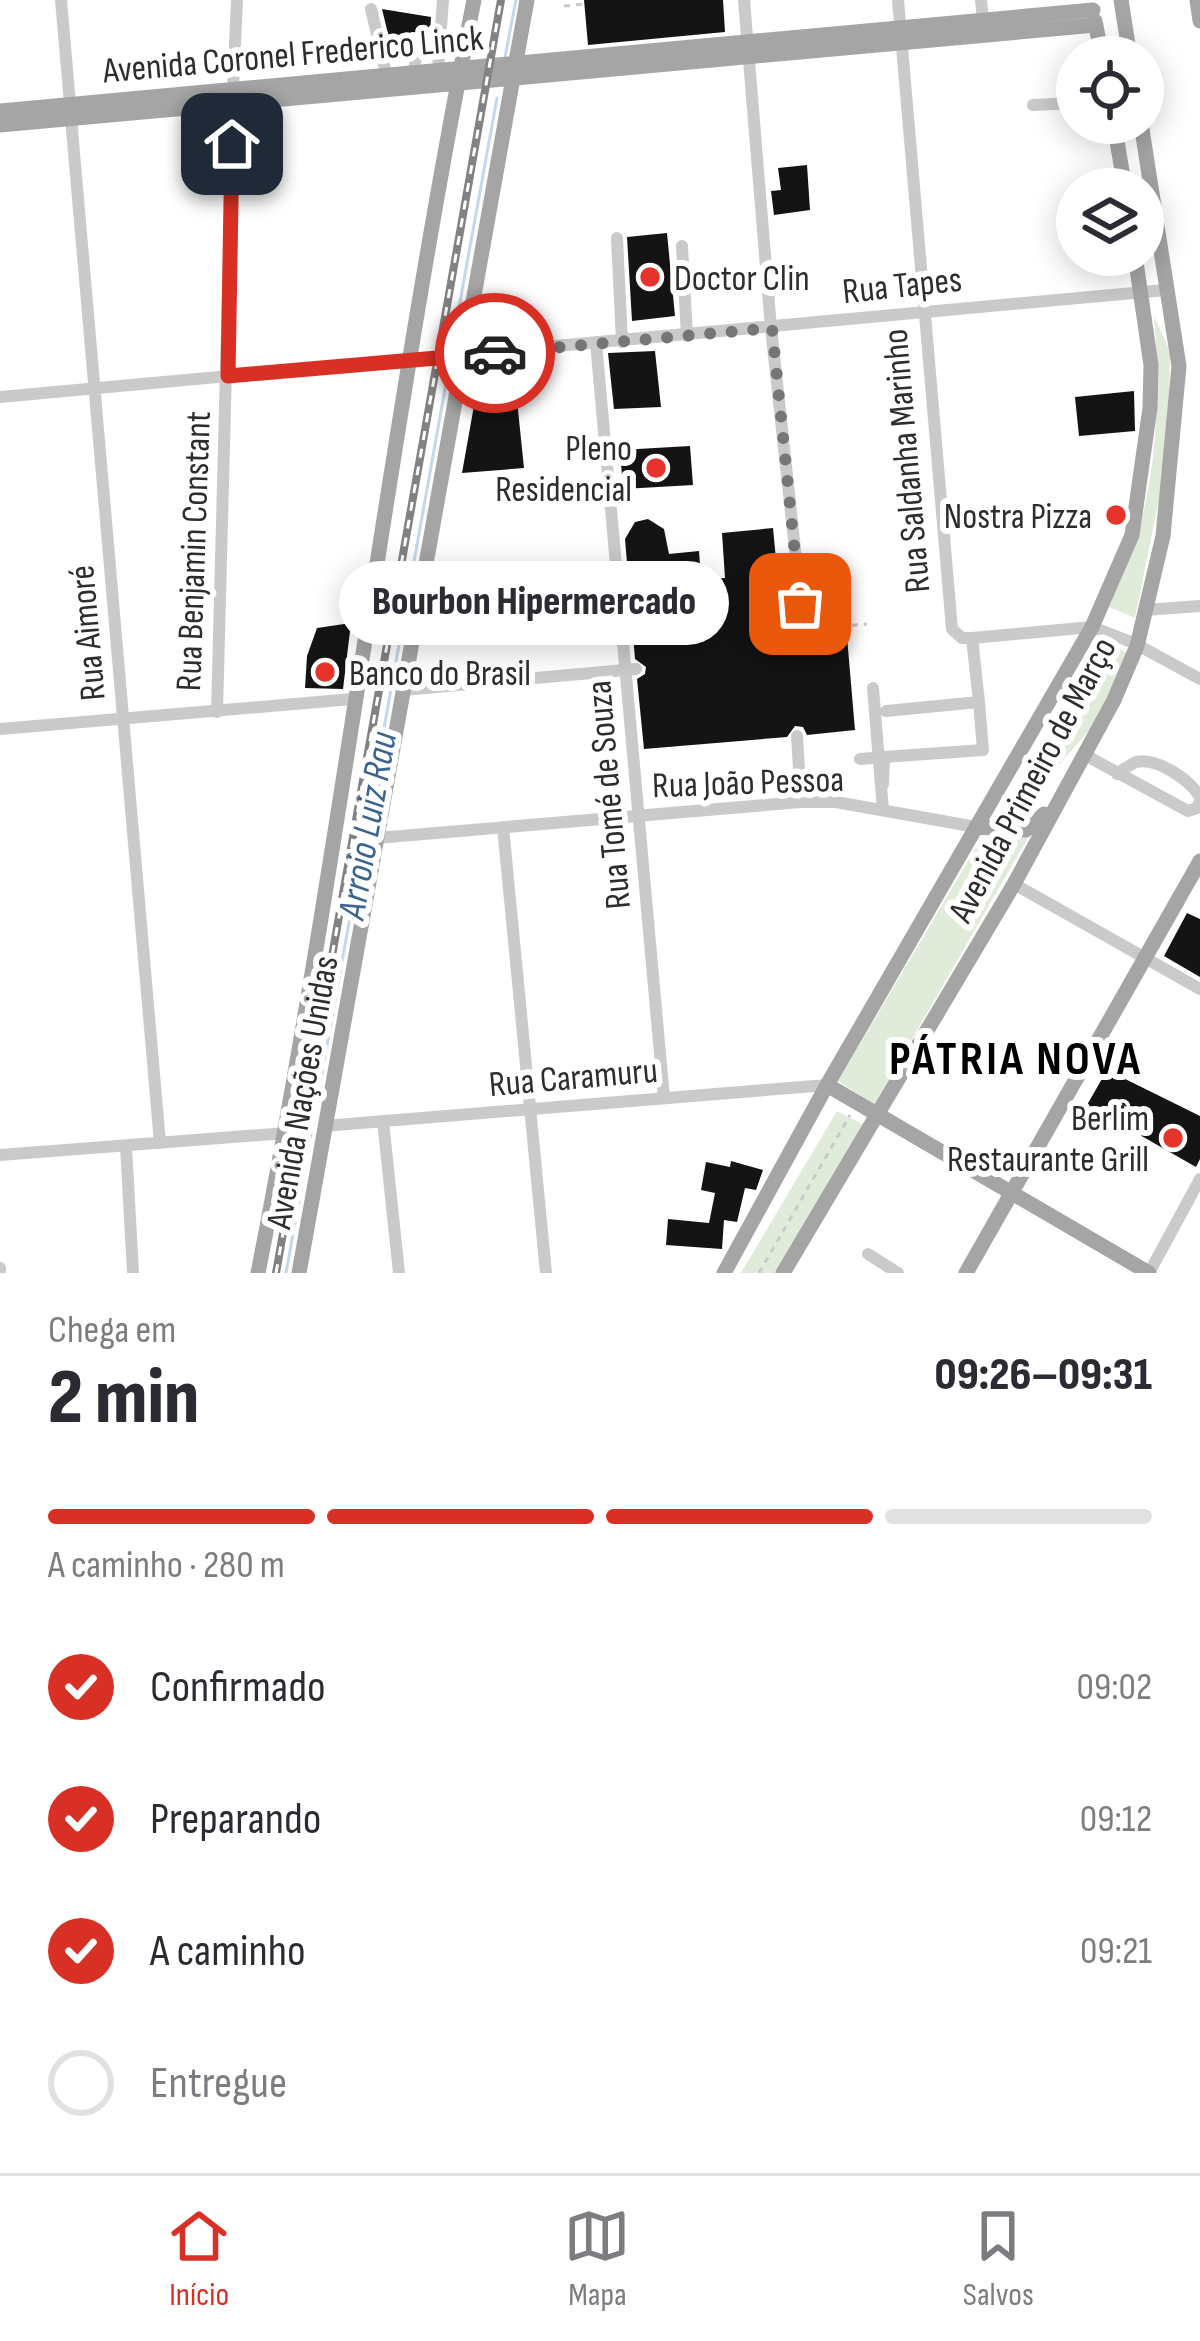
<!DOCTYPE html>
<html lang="pt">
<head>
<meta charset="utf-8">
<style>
	:root { --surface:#fff; --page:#f7f7f7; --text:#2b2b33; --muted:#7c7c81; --line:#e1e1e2; --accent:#d93025 }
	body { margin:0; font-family:"Sofia Sans Condensed",sans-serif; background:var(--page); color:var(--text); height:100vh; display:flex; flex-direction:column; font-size:45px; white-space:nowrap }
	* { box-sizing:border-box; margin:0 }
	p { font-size:39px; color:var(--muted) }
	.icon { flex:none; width:66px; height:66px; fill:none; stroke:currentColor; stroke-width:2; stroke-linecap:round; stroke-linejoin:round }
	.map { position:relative; height:1273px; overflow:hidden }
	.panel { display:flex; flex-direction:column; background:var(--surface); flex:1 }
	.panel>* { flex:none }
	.fabs { position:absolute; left:1056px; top:36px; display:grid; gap:24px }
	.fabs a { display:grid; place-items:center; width:108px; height:108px; border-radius:50%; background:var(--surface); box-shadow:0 6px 30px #0003; font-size:60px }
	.pin { position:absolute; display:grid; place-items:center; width:102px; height:102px; color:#fff; margin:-51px; border-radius:24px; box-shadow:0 6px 18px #0006 }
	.courier { position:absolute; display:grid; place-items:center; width:120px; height:120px; margin:-60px; border:9px solid #d93025; border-radius:50%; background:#fff; color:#222; box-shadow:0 3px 15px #0007 }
	.bubble { position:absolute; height:84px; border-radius:42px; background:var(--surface); box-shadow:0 6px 30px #0003; font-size:39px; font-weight:800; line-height:84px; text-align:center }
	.head em { font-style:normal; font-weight:800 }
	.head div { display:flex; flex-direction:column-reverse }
	.head { display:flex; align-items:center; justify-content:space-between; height:204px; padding:0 48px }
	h1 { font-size:78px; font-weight:800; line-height:90px }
	.bar { display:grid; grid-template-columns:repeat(4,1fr); gap:18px 12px; align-content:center; height:144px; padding:0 48px }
	.bar i { height:15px; border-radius:9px; background:var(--line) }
	.bar .current { background:var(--accent) }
	.bar p { grid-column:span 4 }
	ol { padding:0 48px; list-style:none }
	li { display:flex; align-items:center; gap:36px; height:132px }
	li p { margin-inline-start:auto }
	li .icon { padding:12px; border-radius:50%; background:var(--accent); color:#fff; stroke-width:4 }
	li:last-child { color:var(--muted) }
	li i { width:66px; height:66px; border:6px solid var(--line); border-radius:50% }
	.tabs { display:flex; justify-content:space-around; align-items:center; height:168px; border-top:3px solid var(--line); background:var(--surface); font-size:33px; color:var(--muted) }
	.tabs a { display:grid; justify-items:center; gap:6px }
	.tabs .current { color:var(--accent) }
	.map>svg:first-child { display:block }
	.green { fill:#e1ebda }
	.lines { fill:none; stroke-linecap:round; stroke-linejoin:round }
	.stream { stroke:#c5d8eb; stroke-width:3 }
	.building { fill:#141414 }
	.path { stroke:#cacaca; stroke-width:3; stroke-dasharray:6 6; stroke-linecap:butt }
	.minor { stroke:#cacaca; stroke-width:12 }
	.major { stroke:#a5a5a5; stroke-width:15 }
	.rail-casing { stroke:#828282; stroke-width:8 }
	.rail { stroke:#fff; stroke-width:3; stroke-dasharray:9; stroke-linecap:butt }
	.done { stroke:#767676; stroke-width:12; stroke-dasharray:0 21.6 }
	.route { stroke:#d93025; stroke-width:15 }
	.poi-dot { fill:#e6332c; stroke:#fff; stroke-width:4.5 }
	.labels { text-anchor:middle; stroke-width:12; stroke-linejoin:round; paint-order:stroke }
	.street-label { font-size:36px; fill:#2d2d2d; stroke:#fff }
	.poi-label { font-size:36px; fill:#2d2d2d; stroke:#fff; text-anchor:end }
	.water-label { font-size:39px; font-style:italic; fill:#3b658f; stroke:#fff }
	.district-label { font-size:48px; font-weight:bold; letter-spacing:3px; fill:#000; stroke:#fff }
</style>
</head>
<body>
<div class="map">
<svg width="1200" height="1273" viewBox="0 0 1200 1273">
	<rect width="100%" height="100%" fill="#fff"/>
	<!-- green -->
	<path class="green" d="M1154,316L1170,351L1168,455L1135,618L1109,607C1119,581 1131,555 1139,529C1158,462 1160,385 1154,316Z
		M1100,646L1117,648L1130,654L1098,720L1052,773L1036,809L1020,824L1001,821Z
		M1029,836L874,1105L838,1081L981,839Z
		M837,1111L866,1126L777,1273H741Z"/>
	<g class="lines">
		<!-- stream -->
		<path class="stream" d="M505,57L516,0
			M454,335L497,98
			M286,1273L447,378"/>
	</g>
	<!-- building -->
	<path class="building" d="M584,0H723L725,32L588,45Z
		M382,9L431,17L430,33L411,32L407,45L390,42Z
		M807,165L810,210L774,215L771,191L781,190L778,168Z
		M667,233L675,316L632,321L627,237Z
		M655,351L661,407L614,409L608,353Z
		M515,381L524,468L462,473L478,383Z
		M1134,391L1135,431L1079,436L1075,397Z
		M690,446L693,485L623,489L620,450Z
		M648,519L664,529L669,554L699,551L701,580L725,578L722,533L773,528L782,623L825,619L827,639L847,637L855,730L807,735L803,727L795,726L787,737L644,749L637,679L645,674L646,667L635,659L625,539L635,522Z
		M351,623L343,689L305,688L307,656L317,628Z
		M1187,913L1200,919V977L1164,956Z
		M1107,1070L1200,1116V1159L1196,1167L1087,1105Z
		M731,1161L763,1170L756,1190L745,1188L737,1222L724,1220L722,1249L666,1245L668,1219L709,1223L715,1193L701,1190L706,1162L730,1167Z"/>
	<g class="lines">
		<!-- path -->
		<path class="path" d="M564,6L584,4
			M803,617L842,614L843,626L867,624
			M759,1273L850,1115"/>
		<!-- minor -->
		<path class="minor" d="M61,0L70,104
			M744,0L771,328L801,605
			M898,0L952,629L962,638H972L1092,627L1134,643L1200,679
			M981,0L983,20
			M371,9L386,73
			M438,69L443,0
			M414,71L418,42L440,45
			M1033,105L1077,103
			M71,118L160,1143
			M617,238L622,342
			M682,246L687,336
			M596,343L664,1098
			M0,397L1166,290
			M1145,610L1200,606
			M972,638L979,702
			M873,688L883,810
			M403,690L636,669
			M217,712L233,103L227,96L233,89L237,0
			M0,729L353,699
			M797,736L801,802
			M1085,755L1188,811L1197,808L1200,801
			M860,759L884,757
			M1117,774C1121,771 1132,764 1136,762C1157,757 1190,780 1200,797
			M883,784L884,757L983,750L979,702L886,711
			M503,827L546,1273
			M377,838L801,802H836L976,827
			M1014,884L1200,989
			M383,1121L399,1273
			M324,1126L827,1085
			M126,1146L133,1273
			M0,1155L286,1133
			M868,1254L898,1273
			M0,1268V1273
			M1149,1273L1200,1179"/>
		<!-- major -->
		<path class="major" d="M1121,0L1130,57
			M1197,0L1200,21
			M1095,21L1102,57
			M0,111L1093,10
			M1114,123L1125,189
			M0,125L1096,25
			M976,827L1026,830L1044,814
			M827,1085L1149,1273
			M258,1273C341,851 390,422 474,0
			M299,1273L527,0
			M724,1273L827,1085L1092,627L1132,535L1150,408L1151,365L1135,255
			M783,1273L1014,884L1114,700L1137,646L1163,536L1179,366L1141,123
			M966,1273L1200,861"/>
		<!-- rail casing -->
		<g class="rail-casing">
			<path id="rail" d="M276,1273L501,0"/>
		</g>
		<!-- rail -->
		<use href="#rail" class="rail"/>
	</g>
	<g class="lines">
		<!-- done -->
		<path class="done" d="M495,353L772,328L800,604"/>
		<!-- route -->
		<path class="route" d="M232,144L228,376L495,353"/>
	</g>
	<!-- markers -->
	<g class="poi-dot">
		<circle cx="650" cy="277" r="12"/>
		<circle cx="656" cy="468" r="12"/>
		<circle cx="1116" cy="515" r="12"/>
		<circle cx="325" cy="672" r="12"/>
		<circle cx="1173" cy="1138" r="12"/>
	</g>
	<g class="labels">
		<!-- street labels -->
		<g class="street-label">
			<text transform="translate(293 53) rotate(-5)" y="13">Avenida Coronel Frederico Linck</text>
			<text transform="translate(902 284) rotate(-6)" y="13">Rua Tapes</text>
			<text transform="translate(905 461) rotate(-95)" y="13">Rua Saldanha Marinho</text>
			<text transform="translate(192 551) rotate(-88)" y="13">Rua Benjamin Constant</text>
			<text transform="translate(86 633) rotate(-95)" y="13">Rua Aimoré</text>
			<text transform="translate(1031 779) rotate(-62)" y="13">Avenida Primeiro de Março</text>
			<text transform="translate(748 781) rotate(-2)" y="13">Rua João Pessoa</text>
			<text transform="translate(607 795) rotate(-95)" y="13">Rua Tomé de Souza</text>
			<text transform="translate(573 1076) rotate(-5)" y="13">Rua Caramuru</text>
			<text transform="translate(301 1092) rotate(-80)" y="13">Avenida Nações Unidas</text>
		</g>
		<!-- poi labels -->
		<g class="poi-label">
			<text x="674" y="290" text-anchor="start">Doctor Clin</text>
			<text x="632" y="460">Pleno<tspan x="632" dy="41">Residencial</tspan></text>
			<text x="1092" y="528">Nostra Pizza</text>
			<text x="349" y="685" text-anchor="start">Banco do Brasil</text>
			<text x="1149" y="1130">Berlim<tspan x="1149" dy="41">Restaurante Grill</tspan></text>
		</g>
		<!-- water labels -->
		<g class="water-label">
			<text transform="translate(366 825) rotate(-80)" y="14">Arroio Luiz Rau</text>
		</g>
		<!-- district labels -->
		<g class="district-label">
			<text x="1016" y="1074">PÁTRIA NOVA</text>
		</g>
	</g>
</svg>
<div class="fabs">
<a><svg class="icon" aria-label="locate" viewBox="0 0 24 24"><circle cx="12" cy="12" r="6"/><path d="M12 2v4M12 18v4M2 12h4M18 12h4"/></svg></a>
<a><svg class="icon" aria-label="layers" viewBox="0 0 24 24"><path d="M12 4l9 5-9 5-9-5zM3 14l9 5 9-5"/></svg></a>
</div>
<div class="pin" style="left:800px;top:604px;background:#ea580c"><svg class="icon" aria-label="bag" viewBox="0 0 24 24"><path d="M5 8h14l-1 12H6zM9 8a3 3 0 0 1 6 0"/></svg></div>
<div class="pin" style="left:232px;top:144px;background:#1f2937"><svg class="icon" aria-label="home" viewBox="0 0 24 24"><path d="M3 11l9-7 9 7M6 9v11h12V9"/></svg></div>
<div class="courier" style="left:495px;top:353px"><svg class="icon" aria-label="car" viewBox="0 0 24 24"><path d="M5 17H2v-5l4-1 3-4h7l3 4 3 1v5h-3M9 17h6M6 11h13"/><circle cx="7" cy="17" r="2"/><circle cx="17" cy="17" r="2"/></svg></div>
<div class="bubble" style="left:339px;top:561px;width:390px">Bourbon Hipermercado</div>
</div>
<section class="panel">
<div class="head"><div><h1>2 min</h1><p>Chega em</p></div><em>09:26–09:31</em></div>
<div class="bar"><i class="current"></i><i class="current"></i><i class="current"></i><i></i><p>A caminho · 280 m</p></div>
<ol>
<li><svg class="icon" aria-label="check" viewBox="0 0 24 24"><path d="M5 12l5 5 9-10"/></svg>Confirmado<p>09:02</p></li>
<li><svg class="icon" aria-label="check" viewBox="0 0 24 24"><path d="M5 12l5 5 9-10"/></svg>Preparando<p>09:12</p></li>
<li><svg class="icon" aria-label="check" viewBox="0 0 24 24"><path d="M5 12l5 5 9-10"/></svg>A caminho<p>09:21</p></li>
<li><i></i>Entregue</li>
</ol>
</section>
<nav class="tabs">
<a class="current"><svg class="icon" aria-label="home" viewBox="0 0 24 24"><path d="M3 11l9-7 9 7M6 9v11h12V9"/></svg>Início</a>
<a><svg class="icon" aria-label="map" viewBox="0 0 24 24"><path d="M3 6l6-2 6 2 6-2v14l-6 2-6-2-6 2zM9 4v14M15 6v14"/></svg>Mapa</a>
<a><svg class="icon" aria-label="saved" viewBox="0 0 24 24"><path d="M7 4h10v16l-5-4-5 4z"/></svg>Salvos</a>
</nav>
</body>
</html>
